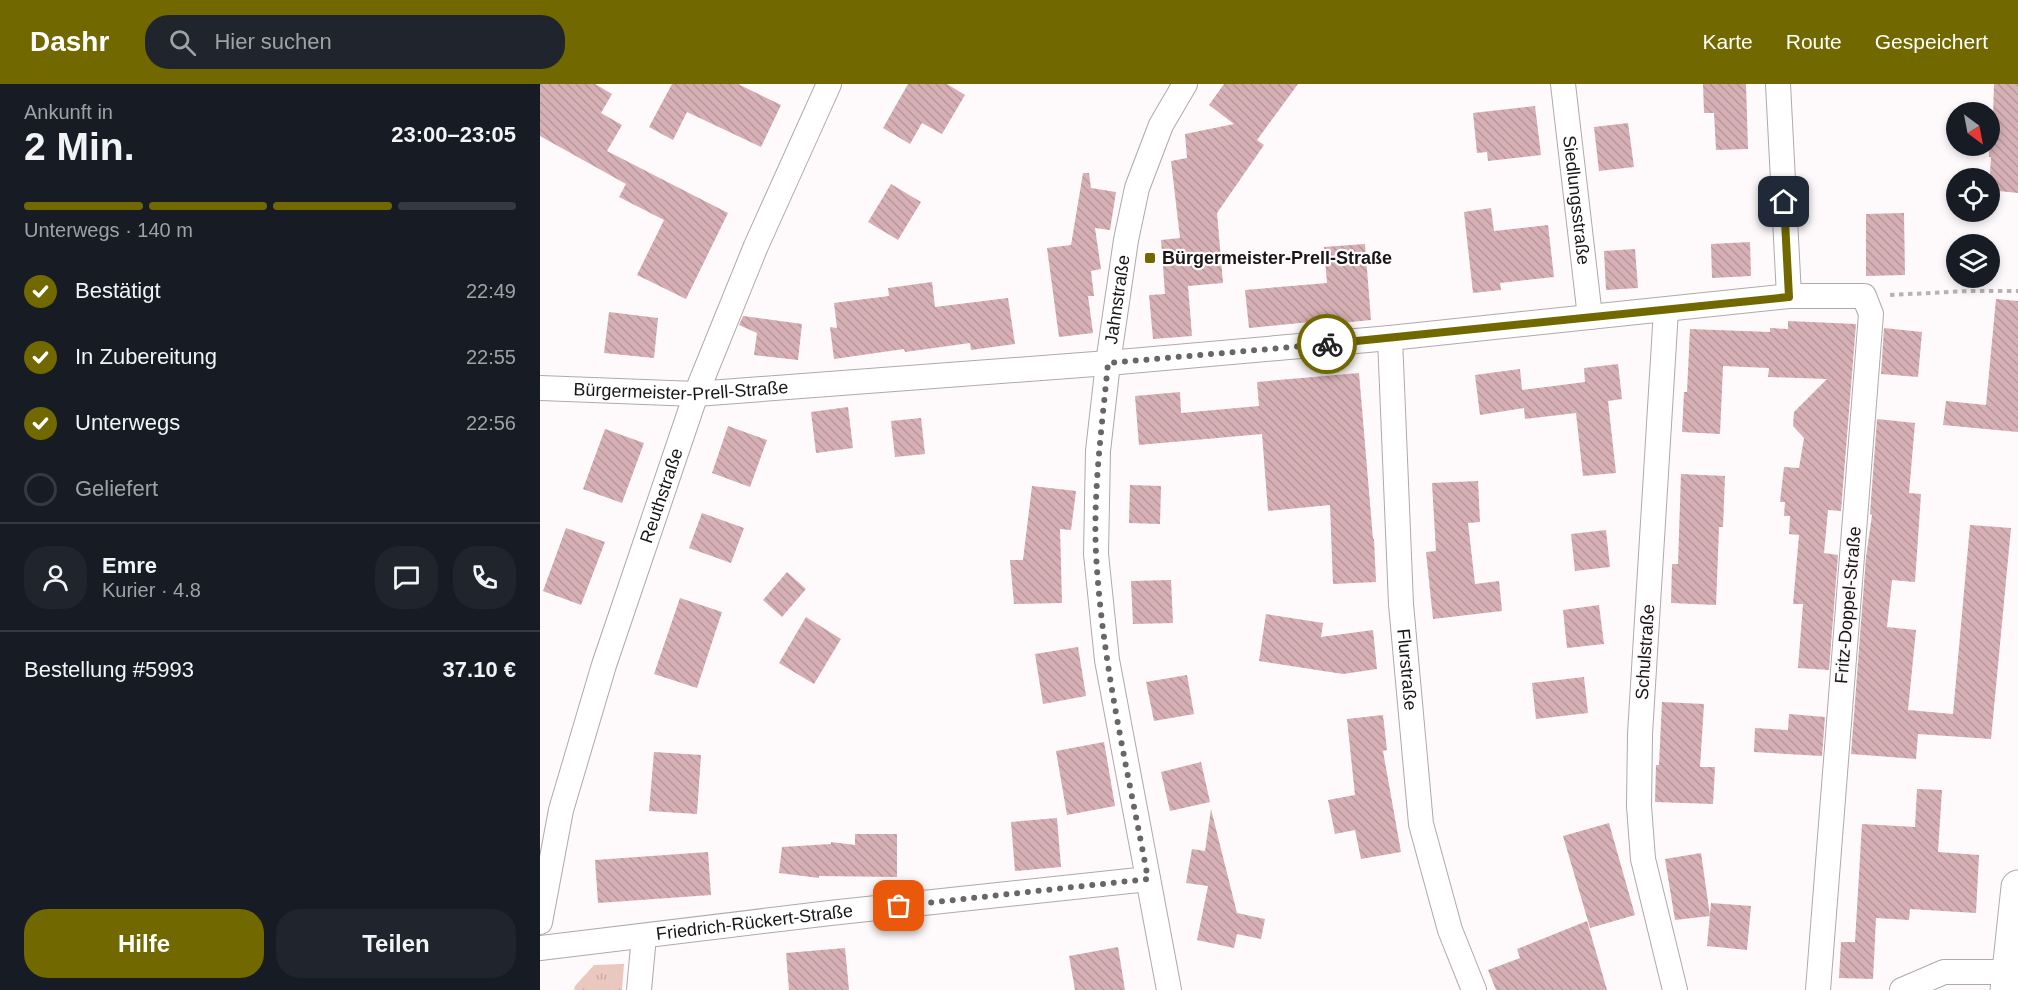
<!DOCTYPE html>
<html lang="de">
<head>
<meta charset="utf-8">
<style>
	:root { --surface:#171b24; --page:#20242c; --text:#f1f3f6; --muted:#9ea1a6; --line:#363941; --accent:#726800 }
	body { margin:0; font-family:Helvetica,sans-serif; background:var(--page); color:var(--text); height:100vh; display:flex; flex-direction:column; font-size:22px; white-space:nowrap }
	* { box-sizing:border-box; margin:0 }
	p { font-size:20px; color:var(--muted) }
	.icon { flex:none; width:33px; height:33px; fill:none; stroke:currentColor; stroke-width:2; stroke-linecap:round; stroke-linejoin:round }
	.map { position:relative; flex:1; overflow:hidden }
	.details { display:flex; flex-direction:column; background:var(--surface); width:540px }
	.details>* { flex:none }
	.needle { width:39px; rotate:148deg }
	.buttons { position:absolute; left:1406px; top:18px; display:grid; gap:12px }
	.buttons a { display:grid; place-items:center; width:54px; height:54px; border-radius:50%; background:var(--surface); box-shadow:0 3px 9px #0003; font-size:30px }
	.pin { position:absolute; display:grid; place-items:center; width:51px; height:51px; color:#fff; margin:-26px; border-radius:12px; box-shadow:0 3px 9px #0006 }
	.courier { position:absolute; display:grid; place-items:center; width:60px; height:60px; margin:-30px; border:4px solid #726800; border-radius:50%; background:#fff; color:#222; box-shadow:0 2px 8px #0007 }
	.overview em { font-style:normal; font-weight:600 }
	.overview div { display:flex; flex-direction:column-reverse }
	.overview { display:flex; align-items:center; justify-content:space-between; height:102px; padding:0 24px }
	h1 { font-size:39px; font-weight:600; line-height:45px }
	.bar { display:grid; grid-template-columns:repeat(4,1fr); gap:9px 6px; align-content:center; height:72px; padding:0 24px }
	.bar i { height:8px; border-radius:4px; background:var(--line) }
	.bar .on { background:var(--accent) }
	.bar p { grid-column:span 4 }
	.line { display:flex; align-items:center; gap:15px; padding:0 24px; border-top:2px solid var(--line) }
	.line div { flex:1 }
	.round { display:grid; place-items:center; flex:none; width:63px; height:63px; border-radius:24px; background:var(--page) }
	ol { padding:0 24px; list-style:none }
	li { display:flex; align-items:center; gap:18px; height:66px }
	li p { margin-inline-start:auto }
	li .icon { padding:6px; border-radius:50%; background:var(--accent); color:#fff; stroke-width:4 }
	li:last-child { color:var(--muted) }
	li i { width:33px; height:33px; border:3px solid var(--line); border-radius:50% }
	.button { display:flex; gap:12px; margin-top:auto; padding:12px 24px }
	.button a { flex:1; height:69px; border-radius:24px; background:var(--accent); color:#fff; font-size:24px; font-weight:600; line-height:69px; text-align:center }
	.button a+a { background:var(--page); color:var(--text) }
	header { display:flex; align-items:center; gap:36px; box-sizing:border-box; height:84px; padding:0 30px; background:var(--accent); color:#fff }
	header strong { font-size:28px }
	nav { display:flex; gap:33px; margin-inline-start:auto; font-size:21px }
	.search { width:420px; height:54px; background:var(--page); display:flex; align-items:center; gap:15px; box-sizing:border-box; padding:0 21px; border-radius:24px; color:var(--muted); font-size:22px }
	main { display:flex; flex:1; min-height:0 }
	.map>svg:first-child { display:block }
	.park { fill:url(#park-tufts) }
	.building { fill:url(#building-back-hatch) }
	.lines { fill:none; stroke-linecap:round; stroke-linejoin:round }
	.street-casing { stroke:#b0a8ac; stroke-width:26 }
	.secondary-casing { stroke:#b0a8ac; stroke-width:35 }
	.path { stroke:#b6b2b4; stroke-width:4; stroke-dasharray:4.5 4.5; stroke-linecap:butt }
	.street { stroke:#fff; stroke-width:24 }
	.secondary { stroke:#fff; stroke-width:33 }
	.done { stroke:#696668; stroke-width:6; stroke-dasharray:0 10.8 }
	.route { stroke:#726800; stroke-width:8 }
	.poi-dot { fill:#726800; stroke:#fefafc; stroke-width:2 }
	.labels { text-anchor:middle; stroke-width:4.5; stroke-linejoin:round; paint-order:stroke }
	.street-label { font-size:18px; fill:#191618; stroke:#fefafc }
	.poi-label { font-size:18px; font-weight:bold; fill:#191618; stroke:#fefafc; text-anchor:start }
</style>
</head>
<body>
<header>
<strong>Dashr</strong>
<div class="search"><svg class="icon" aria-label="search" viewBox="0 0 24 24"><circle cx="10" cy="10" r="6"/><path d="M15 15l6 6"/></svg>Hier suchen</div>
<nav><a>Karte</a><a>Route</a><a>Gespeichert</a></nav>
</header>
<main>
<section class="details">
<div class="overview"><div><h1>2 Min.</h1><p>Ankunft in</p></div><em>23:00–23:05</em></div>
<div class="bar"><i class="on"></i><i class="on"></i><i class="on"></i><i></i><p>Unterwegs · 140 m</p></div>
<ol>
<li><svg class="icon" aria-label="check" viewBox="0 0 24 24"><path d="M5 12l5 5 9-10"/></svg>Bestätigt<p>22:49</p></li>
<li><svg class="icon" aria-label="check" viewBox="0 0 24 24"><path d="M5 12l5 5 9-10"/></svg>In Zubereitung<p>22:55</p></li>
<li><svg class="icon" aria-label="check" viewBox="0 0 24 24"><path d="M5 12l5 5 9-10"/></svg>Unterwegs<p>22:56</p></li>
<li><i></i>Geliefert</li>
</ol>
<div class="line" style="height:108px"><a class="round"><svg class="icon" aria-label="person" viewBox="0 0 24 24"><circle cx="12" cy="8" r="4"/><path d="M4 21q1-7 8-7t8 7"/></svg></a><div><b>Emre</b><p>Kurier · 4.8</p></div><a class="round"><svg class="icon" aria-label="chat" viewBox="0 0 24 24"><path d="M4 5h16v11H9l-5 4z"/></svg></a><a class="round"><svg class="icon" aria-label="phone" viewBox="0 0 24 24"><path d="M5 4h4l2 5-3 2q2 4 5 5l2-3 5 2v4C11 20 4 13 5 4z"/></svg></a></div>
<div class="line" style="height:78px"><div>Bestellung #5993</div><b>37.10 €</b></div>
<div class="button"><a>Hilfe</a><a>Teilen</a></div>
</section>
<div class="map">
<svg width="1478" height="906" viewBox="0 0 1478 906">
	<defs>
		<pattern id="park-tufts" width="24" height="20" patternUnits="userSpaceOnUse" patternTransform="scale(1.5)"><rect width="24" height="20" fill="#eac8c0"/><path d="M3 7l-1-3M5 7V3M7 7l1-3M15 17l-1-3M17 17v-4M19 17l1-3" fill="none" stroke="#c8aba4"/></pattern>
		<pattern id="building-back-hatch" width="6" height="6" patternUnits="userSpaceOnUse" patternTransform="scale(1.5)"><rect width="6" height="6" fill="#d6b0b5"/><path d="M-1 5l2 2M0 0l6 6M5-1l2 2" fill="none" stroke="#b7979b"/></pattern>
	</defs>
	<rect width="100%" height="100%" fill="#fefafc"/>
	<!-- park -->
	<path class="park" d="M84,880L82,906H34L35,902L54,881Z"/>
	<!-- building -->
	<path class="building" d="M0,0H55L72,10L61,29L82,41L67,67L188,129L146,215L97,191L124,136L79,113L86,100L0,52Z
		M132,0H198L241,21L221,63L147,28L133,56L109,43Z
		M368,0H407L425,11L402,50L382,39L370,60L343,44Z
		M684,0H758L717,56L724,61L677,129L683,199L648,202L652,252L613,255L609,211L625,210L621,156L640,154L631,77L647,74L645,50L694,40L669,21Z
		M1163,0H1206L1208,65L1176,66L1174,29H1164Z
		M1454,0H1478V109L1449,106L1451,73H1449V32H1453Z
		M995,22L1001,71L948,77L947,68L937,69L933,29Z
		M1088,39L1094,83L1059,87L1054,43Z
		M543,89H549L551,104L576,108L570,146L555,144L561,185L551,187L554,212H548L553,249L519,253L507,164L531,161Z
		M351,100L381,118L358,156L328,138Z
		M951,124L954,147L1008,141L1014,193L960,199L961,206L933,209L924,128Z
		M1364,129L1365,191L1326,192V130Z
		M1210,158L1211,192L1172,194L1171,160Z
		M825,160L831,236L791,240L790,236L709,244L705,206L787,199L784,163Z
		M1095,165L1098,204L1066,206L1064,167Z
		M392,198L395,223L468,214L475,260L431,266L430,259L365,268L364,265L294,275L290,243L297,244L294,219L349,212L348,204Z
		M1456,215L1478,217V348L1403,341L1406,317L1446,321Z
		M69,228L118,234L114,274L64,269Z
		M203,232L262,240L258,276L214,271L217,249L199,241Z
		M1248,237L1316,240L1301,427L1288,426L1284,469L1298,471L1289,586L1258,584L1263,520H1253L1259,451L1249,450L1250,432H1244L1245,418H1240L1244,383L1259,384L1264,354L1253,342L1254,328L1287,295L1228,293L1229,284L1183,282L1180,350L1142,348L1144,308H1147L1150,245L1230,248V244L1248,245Z
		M1344,244L1382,248L1378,293L1341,290Z
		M1078,280L1082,315L1068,317L1076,389L1043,392L1036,329L985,335L984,324L940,331L935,291L980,285L982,306L1045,298L1044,284Z
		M819,289L833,455H834L836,498L793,500L790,421L728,427L722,350L599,361L595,312L640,308L641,329L719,322L717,298Z
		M308,323L313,364L276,369L271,328Z
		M381,334L385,370L355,373L351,337Z
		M1337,335L1375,339L1369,409L1381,410L1375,498L1352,496L1347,543L1376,546L1368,626L1413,630L1430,441L1471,444L1451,655L1378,650L1376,675L1311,670L1326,473L1332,431L1330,430Z
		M188,342L227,356L210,403L172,389Z
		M65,345L104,359L82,419L43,405Z
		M1141,390L1185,392L1183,443H1179L1176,521L1131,519L1132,480H1138Z
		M938,397L940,438L928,439L935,500L959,497L962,527L893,535L886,468L896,467L892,399Z
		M590,401L621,402L620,440L589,439Z
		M492,402L536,407L531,446L520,445L522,519L474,520L470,476H483Z
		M162,429L204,444L191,479L149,464Z
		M26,444L65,458L41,521L3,507Z
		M1066,446L1070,483L1035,487L1031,450Z
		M247,488L266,505L242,533L223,516Z
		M631,496L633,539L593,540L591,497Z
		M140,514L182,528L157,604L114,590Z
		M1059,521L1064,560L1027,564L1023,526Z
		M726,530L783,539L781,553L833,546L837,585L803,590L719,577Z
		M266,533L301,555L274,600L239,579Z
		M538,563L546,612L503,620L495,570Z
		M647,591L654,630L614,637L606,598Z
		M1044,593L1048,629L996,635L992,599Z
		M1122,618L1164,620L1160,683H1175L1173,720L1115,718L1116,681H1119Z
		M1249,630L1285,633L1282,672L1214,668L1215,644L1248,646Z
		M843,631L847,666L843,667L861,768L821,775L815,746L795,750L788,716L815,711L807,635Z
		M564,658L575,722L527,731L516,667Z
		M114,668L161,671L157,730L109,727Z
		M661,678L670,718L630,727L621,688Z
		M1377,705L1402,706L1398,768L1439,771L1436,829L1370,825L1369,836L1336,834L1333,895L1299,894L1301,858H1315L1322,740L1375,743Z
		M671,725L697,829L725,835L721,855L697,850L694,864L657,856L668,802L646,799L652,765L665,767Z
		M517,734L521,783L475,787L471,738Z
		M1069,739L1095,831L1050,844L1023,752Z
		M315,750H357V793L279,792V794L239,789L242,763L291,760V758L315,761Z
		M168,768L171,811L58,819L55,776Z
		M1161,769L1170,832L1135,836L1125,775Z
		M1171,819L1211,822L1207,866L1167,862Z
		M1047,837L1067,906H956L948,886L980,874L977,865Z
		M578,863L585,906H535L529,872Z
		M305,864L309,906H249L246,869Z"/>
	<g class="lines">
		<!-- street casing -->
		<g class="street-casing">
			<g id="street">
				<path id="s1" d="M1023,0L1050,233"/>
				<path d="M1238,0L1249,212"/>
				<path d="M1126,226L1100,650L1099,722L1103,775L1135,906"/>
				<path id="s2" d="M850,254L861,520L881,740L910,846L934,906"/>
				<path id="s3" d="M0,304L156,310L568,279L850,254L1249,212H1324L1331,230L1278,906"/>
				<path id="s4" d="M0,838L21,726L64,581L156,310L216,162L289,0"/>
				<path id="s5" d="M0,864L290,829L608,795"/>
				<path d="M99,906L104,852"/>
				<path id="s6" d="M629,906L567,576L556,470L558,367L568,279L586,156L597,104L621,41L645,0"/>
				<path d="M1362,906L1404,888H1469"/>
			</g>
		</g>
		<!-- secondary casing -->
		<g class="secondary-casing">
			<path id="secondary" d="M1467,906L1478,803"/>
		</g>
		<!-- path -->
		<path class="path" d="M1350,211L1429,207H1478"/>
		<!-- street -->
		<use href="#street" class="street"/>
		<!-- secondary -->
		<use href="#secondary" class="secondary"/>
	</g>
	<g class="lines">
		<!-- done -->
		<path class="done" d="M359,822L608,795C588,687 562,580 556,470C553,406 562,343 568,279L787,260"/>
		<!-- route -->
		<path class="route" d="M787,260L1249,213L1244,118"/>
	</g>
	<!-- markers -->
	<rect class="poi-dot" x="604" y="168" width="12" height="12" rx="3"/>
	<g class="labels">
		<!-- street labels -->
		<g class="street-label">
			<text dy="6" stroke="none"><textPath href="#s1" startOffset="117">Siedlungsstraße</textPath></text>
			<text dy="6" stroke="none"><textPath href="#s6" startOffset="698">Jahnstraße</textPath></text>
			<text dy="6" stroke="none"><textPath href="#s3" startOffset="141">Bürgermeister-Prell-Straße</textPath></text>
			<text dy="6" stroke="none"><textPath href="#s4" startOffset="444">Reuthstraße</textPath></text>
			<text transform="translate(1308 521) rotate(-85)" y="6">Fritz-Doppel-Straße</text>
			<text transform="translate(1105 568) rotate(-86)" y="6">Schulstraße</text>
			<text dy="6" stroke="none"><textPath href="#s2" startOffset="332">Flurstraße</textPath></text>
			<text dy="6" stroke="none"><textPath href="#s5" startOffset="216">Friedrich-Rückert-Straße</textPath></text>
		</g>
		<!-- poi labels -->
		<g class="poi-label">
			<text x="622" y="180">Bürgermeister-Prell-Straße</text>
		</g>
	</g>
</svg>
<div class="buttons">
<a><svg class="needle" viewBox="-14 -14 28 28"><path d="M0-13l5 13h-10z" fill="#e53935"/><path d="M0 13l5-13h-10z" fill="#9ea1a6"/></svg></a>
<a><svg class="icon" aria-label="locate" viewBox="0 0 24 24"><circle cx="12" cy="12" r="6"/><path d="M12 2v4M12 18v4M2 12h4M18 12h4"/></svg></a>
<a><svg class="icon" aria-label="layers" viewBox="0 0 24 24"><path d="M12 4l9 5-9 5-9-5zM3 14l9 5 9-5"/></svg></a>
</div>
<div class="pin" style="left:359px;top:822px;background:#ea580c"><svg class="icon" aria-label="bag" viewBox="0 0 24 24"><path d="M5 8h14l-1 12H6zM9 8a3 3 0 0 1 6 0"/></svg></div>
<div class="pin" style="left:1244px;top:118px;background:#1f2937"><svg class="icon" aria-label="home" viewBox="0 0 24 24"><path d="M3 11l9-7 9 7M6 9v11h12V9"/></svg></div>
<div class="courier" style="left:787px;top:260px"><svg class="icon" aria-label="bike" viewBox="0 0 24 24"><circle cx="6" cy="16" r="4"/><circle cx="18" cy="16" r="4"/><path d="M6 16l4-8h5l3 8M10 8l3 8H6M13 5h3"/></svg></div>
</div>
</main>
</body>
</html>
